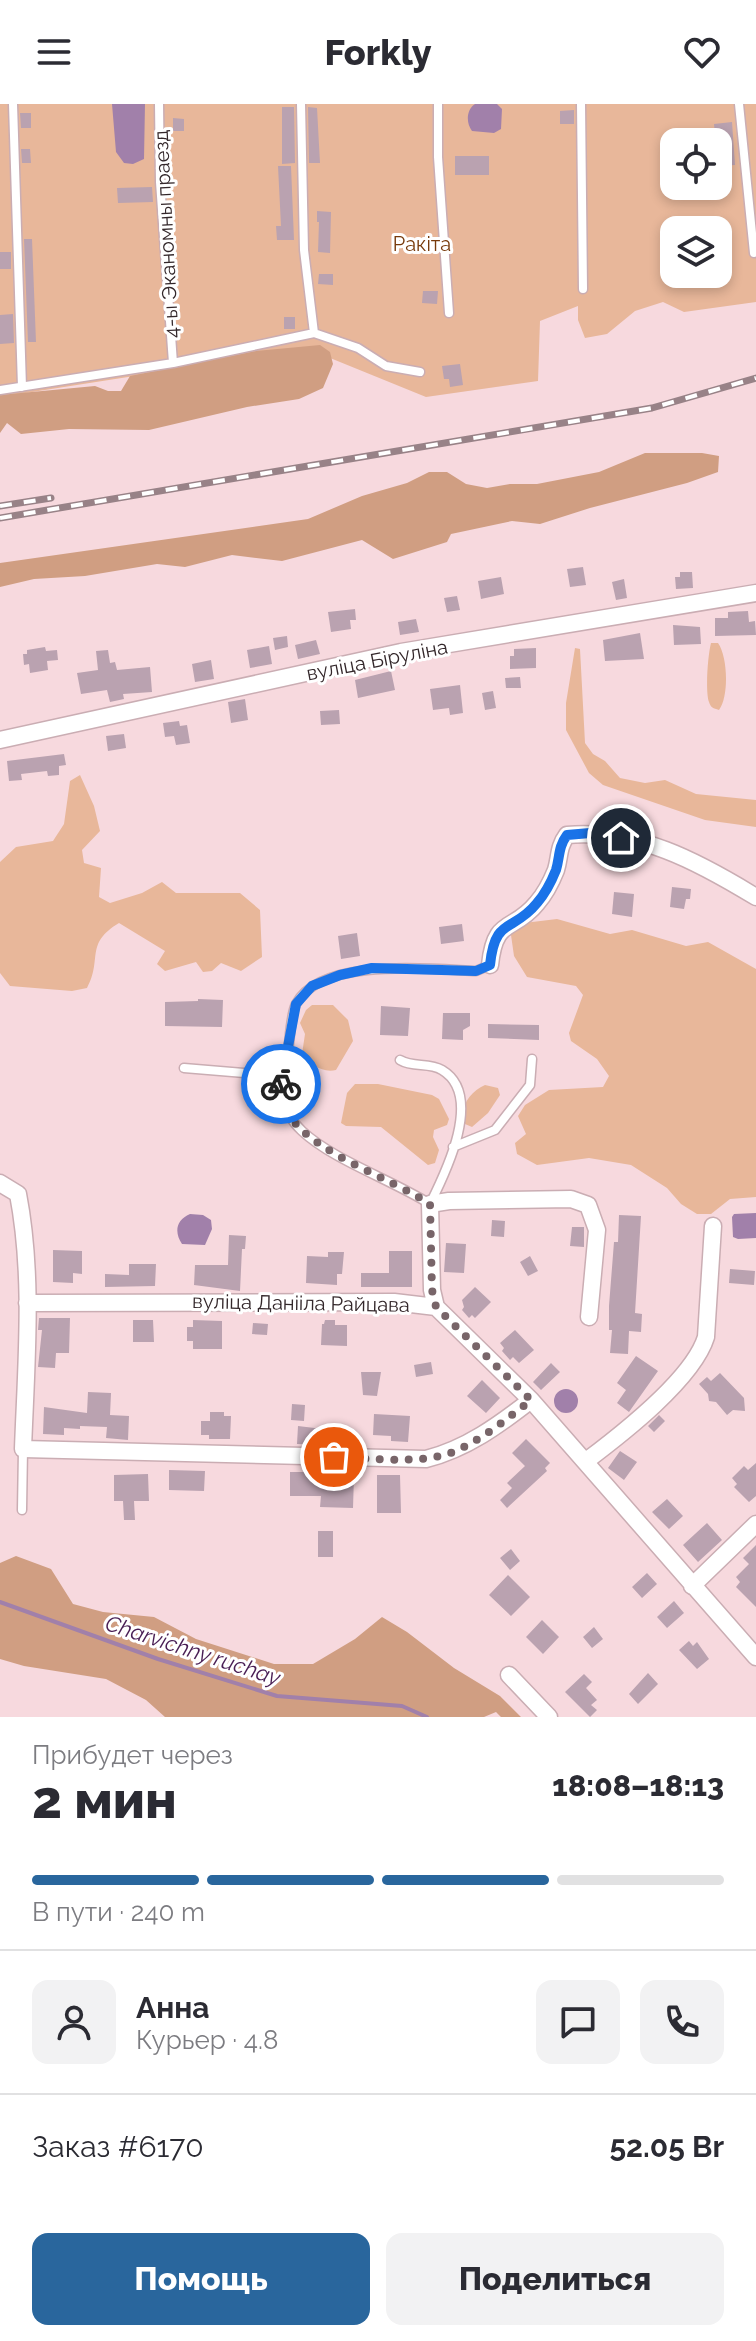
<!DOCTYPE html>
<html lang="ru">
<head>
<meta charset="utf-8">
<style>
	:root { --surface:#fff; --page:#f2f2f3; --text:#2b2b33; --muted:#7c7c81; --line:#e1e1e2; --accent:#29669d }
	body { margin:0; font-family:Raleway,sans-serif; background:var(--page); color:var(--text); height:100vh; display:flex; flex-direction:column; font-size:30px; white-space:nowrap }
	* { box-sizing:border-box; margin:0 }
	p { font-size:26px; color:var(--muted) }
	.icon { flex:none; width:44px; height:44px; fill:none; stroke:currentColor; stroke-width:2; stroke-linecap:round; stroke-linejoin:round }
	.map { position:relative; height:1613px; overflow:hidden }
	.details { display:flex; flex-direction:column; background:var(--surface); flex:1 }
	.details>* { flex:none }
	.buttons { position:absolute; left:660px; top:24px; display:grid; gap:16px }
	.buttons a { display:grid; place-items:center; width:72px; height:72px; border-radius:16px; background:var(--surface); box-shadow:0 4px 12px #0003; font-size:40px }
	.pin { position:absolute; display:grid; place-items:center; width:68px; height:68px; color:#fff; margin:-34px; border:4px solid #fff; border-radius:50%; box-shadow:0 2px 8px #0007 }
	.courier { position:absolute; display:grid; place-items:center; width:80px; height:80px; margin:-40px; border:6px solid #1a73e8; border-radius:50%; background:#fff; color:#222; box-shadow:0 2px 10px #0007 }
	.overview em { font-style:normal; font-weight:800 }
	.overview div { display:flex; flex-direction:column-reverse }
	.overview { display:flex; align-items:center; justify-content:space-between; height:136px; padding:0 32px }
	h1 { font-size:52px; font-weight:800; line-height:60px }
	.bar { display:grid; grid-template-columns:repeat(4,1fr); gap:12px 8px; align-content:center; height:96px; padding:0 32px }
	.bar i { height:10px; border-radius:6px; background:var(--line) }
	.bar .on { background:var(--accent) }
	.bar p { grid-column:span 4 }
	.line { display:flex; align-items:center; gap:20px; padding:0 32px; border-top:2px solid var(--line) }
	.line div { flex:1 }
	.round { display:grid; place-items:center; flex:none; width:84px; height:84px; border-radius:16px; background:var(--page) }
	.primary-button { display:flex; gap:16px; margin-top:auto; padding:16px 32px }
	.primary-button a { flex:1; height:92px; border-radius:16px; background:var(--accent); color:#fff; font-size:32px; font-weight:800; line-height:92px; text-align:center }
	.primary-button a+a { background:var(--page); color:var(--text) }
	header { display:flex; justify-content:space-between; align-items:center; height:104px; padding:0 32px; background:var(--surface); font-size:36px; font-weight:800 }
	.map>svg:first-child { display:block }
	.green { fill:#e8b79a; fill-rule:evenodd }
	.forest { fill:#d09e82 }
	.water { fill:#a180aa }
	.lines { fill:none; stroke-linecap:round; stroke-linejoin:round }
	.stream { stroke:#a180aa; stroke-width:4 }
	.building { fill:#baa2b0 }
	.service-casing { stroke:#caadb3; stroke-width:11 }
	.minor-casing { stroke:#caadb3; stroke-width:19 }
	.service { stroke:#fff; stroke-width:8 }
	.minor { stroke:#fff; stroke-width:16 }
	.rail-casing { stroke:#988287; stroke-width:7 }
	.rail { stroke:#fff; stroke-width:4; stroke-dasharray:12; stroke-linecap:butt }
	.done { stroke:#786569; stroke-width:8; stroke-dasharray:0 14.4 }
	.route { stroke:#1a73e8; stroke-width:10 }
	.labels { text-anchor:middle; stroke-width:6; stroke-linejoin:round; paint-order:stroke }
	.street-label { font-size:20px; fill:#33272a; stroke:#fff }
	.park-label { font-size:20px; fill:#773a0b; stroke:#fff }
	.water-label { font-size:22px; font-style:italic; fill:#491e54; stroke:#fff }
</style>
</head>
<body>
<header><svg class="icon" aria-label="menu" viewBox="0 0 24 24"><path d="M4 6h16M4 12h16M4 18h16"/></svg>Forkly<svg class="icon" aria-label="heart" viewBox="0 0 24 24"><path d="M12 20l-8-8c-3-5 5-10 8-4 3-6 11-1 8 4z"/></svg></header>
<div class="map">
<svg width="756" height="1613" viewBox="0 0 756 1613">
	<rect width="100%" height="100%" fill="#f7d9de"/>
	<!-- green -->
	<path class="green" d="M0,0H756V198L684,208L663,198L635,207L607,230L585,234L578,216V202L540,217L538,277L426,293L308,245L0,293ZM674,38H718V82H674ZM674,126H718V170H674Z
		M711,539H718C728,553 729,593 719,606C713,604 711,604 709,598C705,587 708,550 711,539Z
		M575,544L580,545L585,639L593,650L605,657L620,674L645,679L665,676L696,690L756,696V723L705,716L603,681L589,669L566,626V599Z
		M80,671L94,702L100,727L82,746L84,759L101,764L99,793L110,799L142,789L162,778L176,789H240L260,806L262,853L241,867L221,859L212,867L203,868L196,858L165,867L157,860L165,847L119,819C84,840 103,855 87,884L72,887L10,882L0,869V758L16,743L53,737L64,720L70,677Z
		M557,815L610,830L632,826L686,842L708,838L756,865V1093L730,1095L711,1110H697L681,1100L667,1084L631,1061L589,1054L537,1061L517,1050L515,1039L526,1030L518,1012L525,1001L549,986L603,983L609,972L597,955L571,937L569,929L583,891L576,882L527,873L514,852L511,831L524,819Z
		M312,901H333L348,916L353,937L336,966C322,969 311,961 302,950L305,930L300,919L306,906Z
		M355,980H378L432,991L439,995L449,1015L447,1021L434,1026L433,1033L439,1046L435,1059L428,1061L381,1023L346,1022L341,1019L347,989Z
		M485,981L498,984L500,991L488,1009L472,1023L465,1020C459,1002 470,988 485,981Z"/>
	<!-- forest -->
	<path class="forest" d="M320,241L330,248L333,260L323,284L299,295L247,303L149,326L69,325L21,330L7,319L0,329V291L95,282L108,287H121L130,272L256,247Z
		M645,349H702L719,352L718,368L687,379L590,404L540,420L512,417L451,430L447,438L393,455L362,436L282,457L232,451L185,463L157,460L85,472L34,475L0,483V459L308,415L362,392L407,379L429,368H447L466,380L487,384L510,380H537L599,368Z
		M16,1452L51,1465L73,1500L103,1508L154,1513L196,1535L274,1560H313L355,1535L382,1513L407,1528L454,1564L500,1592L521,1613H501L496,1608L484,1613H165L146,1596L106,1575L24,1562L0,1555V1459Z"/>
	<!-- water -->
	<path class="water" d="M112,0H145L144,55L133,60L124,59L116,48Z
		M475,0H497L502,5L501,25L494,29L472,27C466,19 466,6 475,0Z
		M756,1109V1134L738,1135L733,1133L732,1113L734,1110Z
		M190,1110L203,1111L211,1116L212,1125L205,1141L182,1140C174,1128 176,1116 190,1110Z
		M554 1297a12 12 0 1 1 24 0a12 12 0 1 1-24 0Z"/>
	<g class="lines">
		<!-- stream -->
		<path class="stream" d="M0,1498L158,1555L277,1592L402,1602L427,1613"/>
	</g>
	<!-- building -->
	<path class="building" d="M282,3H294L295,59L282,60Z
		M308,3L317,4L320,59H309Z
		M574,6V20H560V7Z
		M20,9H31V24H21Z
		M173,14L184,15V27H173Z
		M732,18L735,61L718,62V31H715L714,20Z
		M21,45H30L31,59H22Z
		M455,52H489V71H455Z
		M278,62H291L294,136H277L276,122H281Z
		M152,83L153,98L118,99L117,84Z
		M317,107L331,108L330,149L318,148L319,118H317Z
		M24,135H32L36,238H28Z
		M0,148H11V165H0Z
		M319,170H333V181L318,180Z
		M423,187H438L437,200L422,199Z
		M13,210L14,239L0,240V211Z
		M284,213H295V225H284Z
		M460,260L463,281L450,283L449,275H444L442,262Z
		M583,463L586,481L570,483L567,465Z
		M680,468H692L693,484L676,485L675,473H680Z
		M501,473L504,490L481,495L478,477Z
		M624,475L627,494L616,496L612,478Z
		M457,492L460,506L447,508L444,494Z
		M355,505L356,516H350L351,525L331,528L328,508Z
		M748,507L749,518L755,517L756,531L715,532V514H728V508Z
		M416,515L419,528L400,531L398,518Z
		M673,521L700,523L701,540L674,541Z
		M640,529L644,555L605,557L603,536Z
		M287,532L288,543L275,546L273,534Z
		M316,536L320,550L298,555L295,541Z
		M269,542L272,560L250,564L247,546Z
		M45,543L46,547L57,546L58,556L47,557L48,566L30,569L29,560L24,561L23,550H27V546Z
		M536,544V564L510,565V552H514V545Z
		M108,546L110,559L115,558L117,566L150,563L152,588L123,590L124,595L110,598L107,586L81,590L77,569L98,566L96,547Z
		M211,556L214,575L195,578L192,560Z
		M391,567L395,586L358,594L355,576Z
		M520,573L521,584H506L505,574Z
		M460,581L463,609L450,611L449,604L433,606L430,585Z
		M493,587L496,604L485,606L482,589Z
		M245,595L248,616L231,619L228,598Z
		M339,606L340,620L321,621L320,607Z
		M179,617L180,622L187,621L190,639L176,641L174,632L165,633L163,619Z
		M124,630L126,644L108,647L106,632Z
		M64,650L66,661L59,662V671L48,672L47,667L21,670L22,676L9,677L7,657Z
		M672,783L691,785L690,795H686L684,805L670,803Z
		M614,788L634,790L632,813L612,810Z
		M462,820L464,837L441,840L439,823Z
		M357,829L360,852L341,855L338,832Z
		M198,895L223,896L222,923L165,922V898L198,897Z
		M381,902L410,904L408,932L380,931Z
		M443,909H470V922L463,926V936L442,935Z
		M488,920L539,921V936L488,934Z
		M619,1111L641,1112L635,1209L642,1210L641,1228L629,1227L628,1250L610,1249L612,1226H609V1202L614,1138H618Z
		M492,1116L505,1117L504,1133L491,1132Z
		M572,1123H584V1143L570,1142Z
		M229,1131L246,1132L245,1145H242L240,1187L194,1181L195,1161H228Z
		M446,1139L466,1140L464,1169L444,1168Z
		M53,1146L82,1147V1170L73,1169V1179L53,1178Z
		M389,1147H412V1183H361V1169H389Z
		M328,1148H344L342,1170H337V1181L306,1179L307,1152L328,1153Z
		M530,1152L538,1167L528,1172L520,1158Z
		M129,1160H156L155,1182L105,1183V1170L129,1171Z
		M730,1165L755,1167L754,1181L729,1179Z
		M475,1183L491,1198L475,1214L472,1211L469,1214L462,1206L464,1203L462,1196Z
		M39,1214H70L69,1249H56L55,1264L38,1263L42,1226H38Z
		M133,1216H153L154,1238H133Z
		M193,1216L222,1217V1245H193V1237H187V1223H193Z
		M325,1216H335V1221H347V1242L321,1241L322,1220H324Z
		M253,1219L268,1220L267,1231L252,1230Z
		M515,1226L534,1246L519,1259L513,1253L510,1256L502,1247L504,1244L500,1239Z
		M636,1252L658,1267L629,1308L617,1299L626,1286L617,1279Z
		M431,1258L433,1270L416,1273L414,1261Z
		M551,1259L560,1268L541,1286L533,1278Z
		M361,1268H381L377,1292L363,1291Z
		M720,1269L744,1294L745,1307L733,1306L727,1311L716,1298L709,1297L708,1290L699,1280L707,1273L711,1277Z
		M482,1276L500,1294L486,1309L467,1292Z
		M88,1288L111,1289L110,1311L129,1312L128,1336L106,1334L107,1323L80,1322V1325L64,1324V1331L43,1330L44,1303L87,1309Z
		M292,1300L305,1301L304,1317L291,1316Z
		M210,1308H224V1312H231L230,1335H209V1331H201V1317H210Z
		M374,1310L410,1312L408,1338L391,1337V1332L373,1331Z
		M659,1311L665,1317L654,1328L648,1322Z
		M298,1322L331,1326L330,1341L297,1340Z
		M526,1335L550,1359L545,1364L547,1367L507,1404L500,1396L512,1384L507,1379L525,1362L512,1349Z
		M620,1347L637,1358L624,1376L608,1364Z
		M756,1359V1392L749,1398L734,1383L737,1380L732,1374L744,1362L748,1366Z
		M169,1366L205,1367L204,1387L169,1386Z
		M290,1368H311V1375L354,1372L353,1404L320,1403L321,1392H290Z
		M148,1370L149,1397H134L135,1416H124L123,1397H114V1371Z
		M377,1371H400L401,1409H377Z
		M667,1395L683,1412L669,1425L652,1408Z
		M707,1419L722,1436L698,1458L683,1441Z
		M318,1427H333V1453H318Z
		M756,1441V1503L736,1483L740,1478L736,1473L749,1460L743,1454Z
		M511,1445L520,1457L510,1466L500,1454Z
		M647,1469L657,1480L642,1494L632,1483Z
		M508,1471L530,1493L511,1512L489,1491Z
		M674,1497L684,1509L667,1524L657,1513Z
		M542,1516L559,1533L543,1550L526,1533Z
		M594,1523L603,1535L592,1544L583,1533Z
		M689,1537L693,1542L697,1538L709,1555L697,1565L679,1546Z
		M648,1569L658,1580L638,1600L629,1590Z
		M584,1570L592,1578L586,1584L597,1596L591,1601L597,1606L590,1613L565,1588Z"/>
	<g class="lines">
		<!-- service casing -->
		<g class="service-casing">
			<path id="service" d="M13,0L22,283
				M159,0L160,78L173,259
				M301,0L304,146L314,229
				M438,0V53L449,209
				M581,0L583,185
				M739,0L754,149
				M0,286L173,259L314,229L358,244L386,262L420,268
				M400,956C413,964 429,958 442,966C484,991 446,1068 430,1100C392,1076 333,1056 302,1027C279,1006 281,983 287,954C290,940 290,912 296,900C320,853 431,865 476,867L490,861
				M184,964L267,971L281,981
				M453,1043L495,1026L530,981L532,955
				M22,1406L23,1345"/>
		</g>
		<!-- minor casing -->
		<g class="minor-casing">
			<path id="minor" d="M0,636L401,548L756,489
				M490,861C495,812 513,829 537,799C544,791 552,776 556,766C560,753 558,743 567,731C638,725 697,757 756,793
				M0,1079L18,1090C34,1173 26,1261 23,1345L426,1355C466,1345 499,1321 531,1296
				M27,1199L394,1198L436,1203L531,1296L756,1553
				M436,1203L432,1186L430,1100L449,1097L571,1095L588,1101L597,1126L589,1213
				M586,1357C622,1330 693,1275 706,1233L713,1122
				M692,1482L756,1420
				M509,1571L549,1613"/>
		</g>
		<!-- service -->
		<use href="#service" class="service"/>
		<!-- minor -->
		<use href="#minor" class="minor"/>
		<!-- rail casing -->
		<g class="rail-casing">
			<path id="rail" d="M0,402L51,394
				M0,414L652,304L756,274"/>
		</g>
		<!-- rail -->
		<use href="#rail" class="rail"/>
	</g>
	<g class="lines">
		<!-- done -->
		<path class="done" d="M281,980C282,993 284,1004 292,1015C317,1050 392,1075 430,1100L432,1186L436,1203L531,1296C507,1315 480,1337 453,1348C421,1361 368,1354 334,1353"/>
		<!-- route -->
		<path class="route" d="M281,980L296,900L312,882L340,871L372,864L476,867L490,861C495,812 513,829 537,799C544,791 552,776 556,766C560,753 558,743 567,731L590,729L621,734"/>
	</g>
	<g class="labels">
		<!-- street labels -->
		<g class="street-label">
			<text transform="translate(166 130) rotate(-93)" y="7">4-ы Эканомны праезд</text>
			<text transform="translate(377 556) rotate(-11)" y="7">вуліца Біруліна</text>
			<text transform="translate(301 1199) rotate(1)" y="7">вуліца Данііла Райцава</text>
		</g>
		<!-- park labels -->
		<g class="park-label">
			<text x="422" y="147">Ракіта</text>
		</g>
		<!-- water labels -->
		<g class="water-label">
			<text transform="translate(193 1546) rotate(18)" y="8">Charvichny ruchay</text>
		</g>
	</g>
</svg>
<div class="buttons">
<a><svg class="icon" aria-label="locate" viewBox="0 0 24 24"><circle cx="12" cy="12" r="6"/><path d="M12 2v4M12 18v4M2 12h4M18 12h4"/></svg></a>
<a><svg class="icon" aria-label="layers" viewBox="0 0 24 24"><path d="M12 4l9 5-9 5-9-5zM3 14l9 5 9-5"/></svg></a>
</div>
<div class="pin" style="left:334px;top:1353px;background:#ea580c"><svg class="icon" aria-label="bag" viewBox="0 0 24 24"><path d="M5 8h14l-1 12H6zM9 8a3 3 0 0 1 6 0"/></svg></div>
<div class="pin" style="left:621px;top:734px;background:#1f2937"><svg class="icon" aria-label="home" viewBox="0 0 24 24"><path d="M3 11l9-7 9 7M6 9v11h12V9"/></svg></div>
<div class="courier" style="left:281px;top:980px"><svg class="icon" aria-label="bike" viewBox="0 0 24 24"><circle cx="6" cy="16" r="4"/><circle cx="18" cy="16" r="4"/><path d="M6 16l4-8h5l3 8M10 8l3 8H6M13 5h3"/></svg></div>
</div>
<section class="details">
<div class="overview"><div><h1>2 мин</h1><p>Прибудет через</p></div><em>18:08–18:13</em></div>
<div class="bar"><i class="on"></i><i class="on"></i><i class="on"></i><i></i><p>В пути · 240 m</p></div>
<div class="line" style="height:144px"><a class="round"><svg class="icon" aria-label="person" viewBox="0 0 24 24"><circle cx="12" cy="8" r="4"/><path d="M4 21q1-7 8-7t8 7"/></svg></a><div><b>Анна</b><p>Курьер · 4.8</p></div><a class="round"><svg class="icon" aria-label="chat" viewBox="0 0 24 24"><path d="M4 5h16v11H9l-5 4z"/></svg></a><a class="round"><svg class="icon" aria-label="phone" viewBox="0 0 24 24"><path d="M5 4h4l2 5-3 2q2 4 5 5l2-3 5 2v4C11 20 4 13 5 4z"/></svg></a></div>
<div class="line" style="height:104px"><div>Заказ #6170</div><b>52.05 Br</b></div>
<div class="primary-button"><a>Помощь</a><a>Поделиться</a></div>
</section>
</body>
</html>
